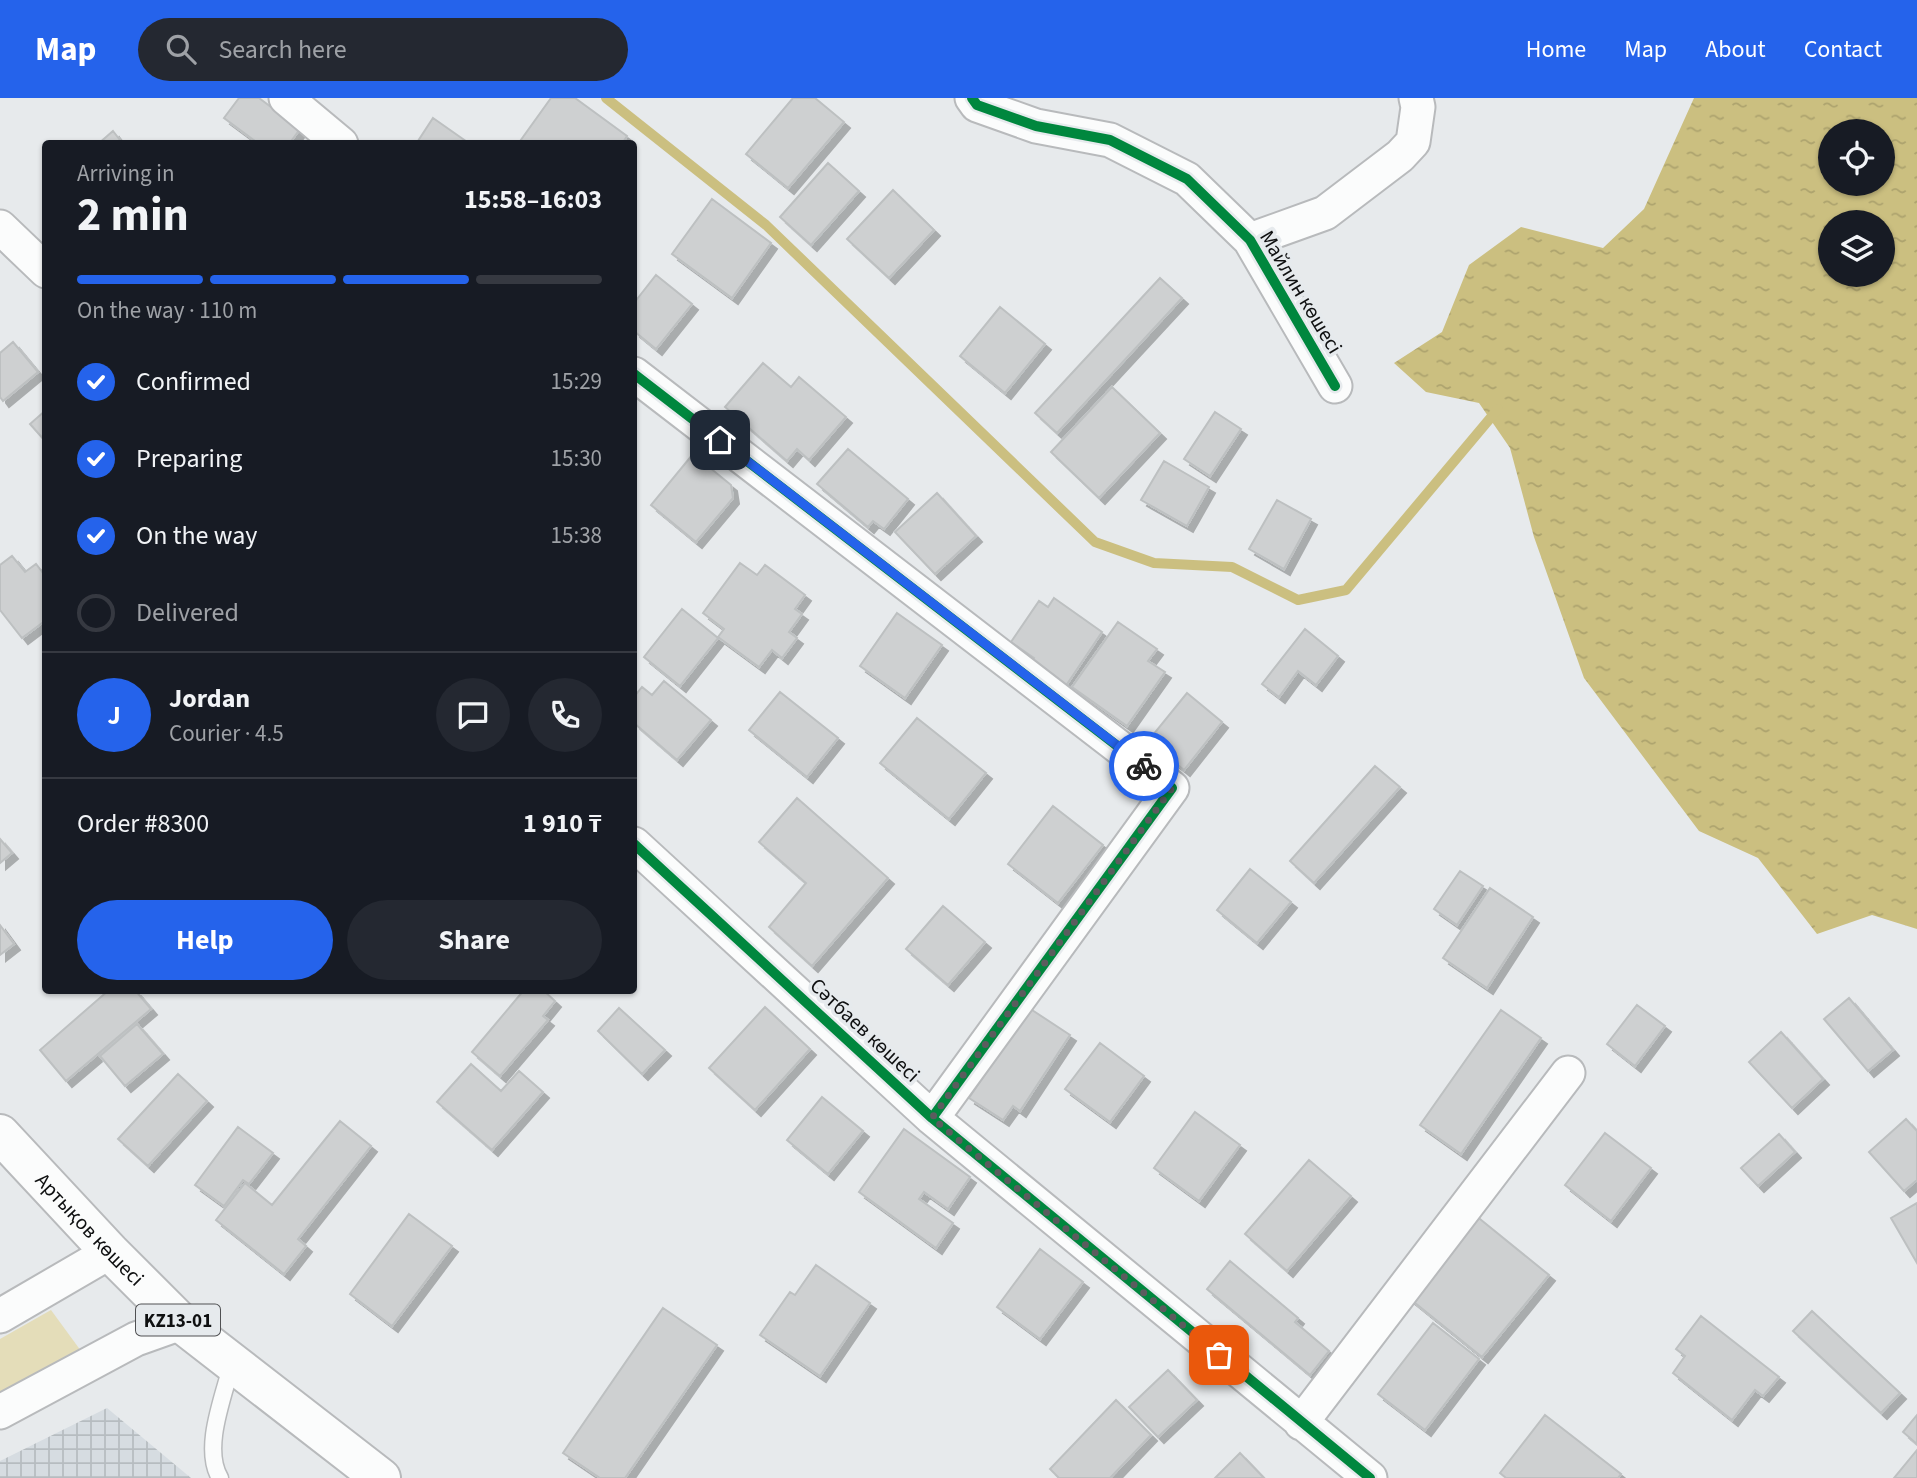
<!DOCTYPE html>
<html lang="en">
<head>
<meta charset="utf-8">
<style>
	:root { --surface:#171b24; --page:#242831; --text:#f1f3f6; --muted:#9ea1a6; --line:#363941; --accent:#2563eb }
	body { margin:0; font-family:"Source Sans 3",sans-serif; background:var(--page); color:var(--text); height:100vh; display:flex; flex-direction:column; font-size:26px; white-space:nowrap }
	* { box-sizing:border-box; margin:0 }
	p { font-size:23px; color:var(--muted) }
	.icon { flex:none; width:38px; height:38px; fill:none; stroke:currentColor; stroke-width:2; stroke-linecap:round; stroke-linejoin:round }
	.map { position:relative; flex:1; overflow:hidden }
	.drawer { position:absolute; left:42px; top:42px; width:595px; height:854px; display:flex; flex-direction:column; background:var(--surface); border-radius:7px; box-shadow:0 2px 5px #0004 }
	.drawer>* { flex:none }
	.fabs { position:absolute; left:1818px; top:21px; display:grid; gap:14px }
	.fabs a { display:grid; place-items:center; width:77px; height:77px; border-radius:50%; background:var(--surface); box-shadow:0 2px 5px #0004; font-size:35px }
	.pin { position:absolute; display:grid; place-items:center; width:60px; height:60px; color:#fff; margin:-30px; border-radius:14px; box-shadow:0 4px 10px #0006 }
	.courier { position:absolute; display:grid; place-items:center; width:70px; height:70px; margin:-35px; border:5px solid #2563eb; border-radius:50%; background:#fff; color:#222; box-shadow:0 2px 9px #0007 }
	.head em { font-style:normal; font-weight:700 }
	.head div { display:flex; flex-direction:column-reverse }
	.head { display:flex; align-items:center; justify-content:space-between; height:119px; padding:0 35px }
	h1 { font-size:46px; font-weight:700; line-height:52px }
	.bar { display:grid; grid-template-columns:repeat(4,1fr); gap:10px 7px; align-content:center; height:84px; padding:0 35px }
	.bar i { height:9px; border-radius:5px; background:var(--line) }
	.bar .current { background:var(--accent) }
	.bar p { grid-column:span 4 }
	.line { display:flex; align-items:center; gap:18px; padding:0 35px; border-top:2px solid var(--line) }
	.line div { flex:1 }
	.round { display:grid; place-items:center; flex:none; width:74px; height:74px; border-radius:37px; background:var(--page) }
	ol { padding:0 35px; list-style:none }
	li { display:flex; align-items:center; gap:21px; height:77px }
	li p { margin-inline-start:auto }
	li .icon { padding:7px; border-radius:50%; background:var(--accent); color:#fff; stroke-width:4 }
	li:last-child { color:var(--muted) }
	li i { width:38px; height:38px; border:4px solid var(--line); border-radius:50% }
	.cta { display:flex; gap:14px; margin-top:auto; padding:14px 35px }
	.cta a { flex:1; height:80px; border-radius:42px; background:var(--accent); color:#fff; font-size:28px; font-weight:700; line-height:80px; text-align:center }
	.cta a+a { background:var(--page); color:var(--text) }
	header { display:flex; align-items:center; gap:42px; box-sizing:border-box; height:98px; padding:0 35px; background:var(--accent); color:#fff }
	header strong { font-size:33px }
	nav { display:flex; gap:38px; margin-inline-start:auto; font-size:24px }
	.search { width:490px; height:63px; background:var(--page); display:flex; align-items:center; gap:18px; box-sizing:border-box; padding:0 24px; border-radius:38px; color:var(--muted); font-size:26px }
	.map>svg:first-child { display:block }
	.industrial { fill:url(#industrial-grid) }
	.green { fill:#e4ddb9 }
	.water { fill:url(#water-ripples); fill-rule:evenodd }
	.lines { fill:none; stroke-linecap:round; stroke-linejoin:round }
	.stream { stroke:#cbbf80; stroke-width:10 }
	.building { fill:#ced0d1; stroke:#bdc0c1; stroke-width:2; filter:url(#shadow) }
	.lane-casing { stroke:#b8babc; stroke-width:19 }
	.street-casing { stroke:#b8babc; stroke-width:37 }
	.highway-casing { stroke:#b8babc; stroke-width:42 }
	.lane { stroke:#fbfcfc; stroke-width:16 }
	.street { stroke:#fbfcfc; stroke-width:33 }
	.highway { stroke:#fbfcfc; stroke-width:38 }
	.cycleway-casing { stroke:#e6eaed; stroke-width:15 }
	.cycleway { stroke:#00873e; stroke-width:10 }
	.done { stroke:#5b5c5e; stroke-width:7; stroke-dasharray:0 12.6 }
	.route { stroke:#2563eb; stroke-width:9 }
	.labels { text-anchor:middle; stroke-width:7; stroke-linejoin:round; paint-order:stroke }
	.shield { fill:#e6eaed; stroke:#505153; stroke-width:2 }
	.shield-label { font-size:19px; font-weight:bold; fill:#0f1011 }
	.street-label { font-size:21px; fill:#0f1011; stroke:#e6eaed }
</style>
</head>
<body>
<header>
<strong>Map</strong>
<div class="search"><svg class="icon" aria-label="search" viewBox="0 0 24 24"><circle cx="10" cy="10" r="6"/><path d="M15 15l6 6"/></svg>Search here</div>
<nav><a>Home</a><a>Map</a><a>About</a><a>Contact</a></nav>
</header>
<div class="map">
<svg width="1917" height="1380" viewBox="0 0 1917 1380">
	<defs>
		<pattern id="industrial-grid" width="8" height="8" patternUnits="userSpaceOnUse" patternTransform="scale(1.75)"><rect width="8" height="8" fill="#d6dce1"/><path d="M0 4h8M4 0v8" fill="none" stroke="#b6bcc0"/></pattern>
		<pattern id="water-ripples" width="26" height="14" patternUnits="userSpaceOnUse" patternTransform="scale(1.75)"><rect width="26" height="14" fill="#cbbf80"/><path d="M2 4q2-2 4 0t4 0M15 11q2-2 4 0t4 0" fill="none" stroke="#ada36e"/></pattern>
		<filter id="shadow"><feDropShadow dx="6" dy="6" stdDeviation="0" flood-color="#0004"/></filter>
	</defs>
	<rect width="100%" height="100%" fill="#e7eaec"/>
	<!-- industrial -->
	<path class="industrial" d="M107,1310L191,1380H0V1363Z"/>
	<!-- green -->
	<path class="green" d="M51,1212L81,1253L0,1299V1241Z"/>
	<!-- water -->
	<path class="water" d="M1694,0H1917V831L1872,817L1817,836L1758,760L1699,733L1584,580L1534,439L1510,350L1479,305L1426,294L1394,265L1442,234L1469,167L1521,129L1603,150L1644,111ZM1830,33H1883V86H1830ZM1830,124H1883V177H1830Z"/>
	<g class="lines">
		<!-- stream -->
		<path class="stream" d="M606,0L766,127L1095,444L1154,465L1232,469L1298,502L1346,492L1498,311"/>
	</g>
	<!-- building -->
	<path class="building" d="M239,0H259L300,31L289,46H259L224,20Z
		M551,0H575L627,38L622,46H518Z
		M793,0H815L844,24L788,90L746,56Z
		M433,20L470,46H416Z
		M113,33L123,46H98Z
		M828,65L859,93L811,147L780,119Z
		M893,92L934,132L889,180L847,141Z
		M712,101L771,145L732,200L672,156Z
		M656,177L692,206L656,251L634,233V205Z
		M1160,180L1182,200L1057,335L1035,315Z
		M1000,209L1045,246L1005,295L960,258Z
		M13,244L38,274L3,303L0,299V255Z
		M763,265L791,289L799,279L846,319L809,362L797,351L787,363L725,309Z
		M1112,289L1160,335L1099,400L1051,354Z
		M46,312V344L30,326Z
		M1215,314L1241,331L1210,378L1184,361Z
		M848,351L908,401L884,431L873,423L868,429L817,386Z
		M693,356L731,387L733,400L696,444L651,407Z
		M1164,363L1209,389L1187,428L1141,402Z
		M937,395L976,438L935,476L895,434Z
		M1277,402L1311,421L1284,471L1249,451Z
		M12,458L25,474L36,466L46,479V522L22,540L0,512V467Z
		M740,465L757,477L765,467L805,497L795,511L802,516L789,534L797,540L782,560L772,552L759,569L718,539L724,531L703,515Z
		M1054,500L1102,534L1061,595L1027,571L1034,560L1011,544L1039,503L1048,509Z
		M682,511L718,540L680,588L644,559Z
		M897,515L942,547L905,600L860,568Z
		M1118,524L1157,551L1148,563L1165,574L1127,628L1072,589Z
		M1305,531L1338,558L1316,587L1298,573L1279,599L1262,586Z
		M664,583L711,622L677,662L634,625V599L642,589L652,597Z
		M780,594L838,640L807,679L749,632Z
		M1187,595L1222,624L1184,672L1148,643Z
		M917,620L986,675L949,721L880,665Z
		M1375,668L1400,689L1314,785L1290,763Z
		M797,700L888,780L812,868L769,829L806,785L759,744Z
		M1053,708L1103,747L1058,805L1008,766Z
		M0,741L12,755L0,765Z
		M1250,771L1291,804L1257,845L1217,812Z
		M1460,773L1483,788L1457,827L1434,811Z
		M1490,790L1533,819L1487,890L1443,860Z
		M943,808L985,844L948,887L906,851Z
		M0,827L14,846L0,857Z
		M109,892H135L151,911L66,983L40,952Z
		M524,892H543L555,903L543,918L548,922L500,978L472,954Z
		M1849,900L1893,952L1868,973L1824,921Z
		M1637,907L1665,928L1635,968L1607,946Z
		M765,909L810,951L755,1012L709,970Z
		M619,910L665,952L642,976L598,933Z
		M1029,910L1070,937L1020,1013L1013,1008L1003,1022L969,1000Z
		M1501,912L1541,940L1461,1056L1420,1027Z
		M137,926L163,956L125,988L100,958Z
		M1781,934L1823,981L1792,1010L1749,964Z
		M1100,945L1144,978L1110,1024L1065,991Z
		M471,966L501,993L519,973L543,994L492,1052L437,1004Z
		M178,976L207,1003L148,1068L118,1041Z
		M822,999L863,1033L828,1076L787,1042Z
		M1195,1014L1240,1047L1199,1103L1154,1070Z
		M1906,1021L1917,1033V1082L1904,1093L1869,1054Z
		M340,1023L371,1048L298,1141L306,1148L284,1176L216,1122L245,1085L272,1107Z
		M238,1029L273,1055L249,1086L243,1082L224,1108L195,1087Z
		M904,1031L970,1079L948,1111L924,1094L919,1101L953,1125L936,1150L859,1094Z
		M1605,1035L1651,1070L1611,1123L1565,1087Z
		M1779,1036L1795,1054L1758,1088L1741,1070Z
		M1309,1062L1351,1098L1287,1173L1245,1136Z
		M1917,1105V1165L1891,1120Z
		M409,1116L452,1148L392,1228L350,1196Z
		M1475,1117L1549,1177L1482,1259L1409,1200Z
		M1040,1151L1083,1184L1040,1241L997,1209Z
		M1230,1163L1298,1220L1295,1224L1329,1253L1310,1277L1207,1191Z
		M816,1167L870,1205L820,1278L760,1237L790,1194L795,1197Z
		M663,1210L717,1247L625,1380H600L563,1355Z
		M1812,1213L1900,1295L1881,1315L1793,1233Z
		M1701,1218L1779,1279L1763,1298L1755,1292L1732,1322L1673,1275L1685,1258L1676,1251Z
		M1433,1225L1479,1261L1425,1332L1378,1296Z
		M1168,1272L1197,1302L1158,1339L1129,1309Z
		M1116,1302L1151,1337L1110,1380H1059L1050,1371Z
		M1545,1317L1621,1376L1618,1380H1506L1500,1375Z
		M1917,1317V1346L1903,1334Z
		M1917,1352V1380H1894Z
		M1240,1355L1264,1380H1215Z"/>
	<g class="lines">
		<!-- lane casing -->
		<g class="lane-casing">
			<path id="lane" d="M220,1380C202,1350 224,1298 232,1265"/>
		</g>
		<!-- street casing -->
		<g class="street-casing">
			<path id="street" d="M286,0L341,46
				M972,0L977,7L1036,28L1110,42L1187,81L1250,142L1335,288
				M0,129L46,173
				M1250,142L1325,115L1400,58L1413,44L1418,9L1416,0
				M634,276L1172,690L932,1020
				M634,746L932,1020L1370,1380
				M0,1218L110,1154
				M0,1314L136,1241L181,1225
				M1301,1325L1568,975"/>
		</g>
		<!-- highway casing -->
		<g class="highway-casing">
			<g id="highway">
				<path id="s1" d="M0,1036L110,1154L181,1225L381,1380"/>
			</g>
		</g>
		<!-- lane -->
		<use href="#lane" class="lane"/>
		<!-- street -->
		<use href="#street" class="street"/>
		<!-- highway -->
		<use href="#highway" class="highway"/>
		<!-- cycleway casing -->
		<g class="cycleway-casing">
			<path id="cycleway" d="M972,0L977,7L1036,28L1110,42L1187,81L1250,142L1335,288
				M634,276L1172,690L932,1020
				M634,746L932,1020L1370,1380"/>
		</g>
		<!-- cycleway -->
		<use href="#cycleway" class="cycleway"/>
	</g>
	<g class="lines">
		<!-- done -->
		<path class="done" d="M1144,668L1172,690L932,1020L1219,1257"/>
		<!-- route -->
		<path class="route" d="M720,342L1144,668"/>
	</g>
	<g class="labels">
		<!-- shield labels -->
		<rect class="shield" x="136" y="1206.5" width="84" height="31" rx="5"/>
		<g class="shield-label">
			<text x="178" y="1229">KZ13-01</text>
		</g>
		<!-- street labels -->
		<g class="street-label">
			<text transform="translate(1301 194) rotate(59)" y="7">Майлин көшесі</text>
			<text transform="translate(865 932) rotate(43)" y="7">Сәтбаев көшесі</text>
			<text dy="7" stroke="none"><textPath href="#s1" startOffset="131">Артықов көшесі</textPath></text>
		</g>
	</g>
</svg>
<div class="fabs">
<a><svg class="icon" aria-label="locate" viewBox="0 0 24 24"><circle cx="12" cy="12" r="6"/><path d="M12 2v4M12 18v4M2 12h4M18 12h4"/></svg></a>
<a><svg class="icon" aria-label="layers" viewBox="0 0 24 24"><path d="M12 4l9 5-9 5-9-5zM3 14l9 5 9-5"/></svg></a>
</div>
<div class="pin" style="left:1219px;top:1257px;background:#ea580c"><svg class="icon" aria-label="bag" viewBox="0 0 24 24"><path d="M5 8h14l-1 12H6zM9 8a3 3 0 0 1 6 0"/></svg></div>
<div class="pin" style="left:720px;top:342px;background:#1f2937"><svg class="icon" aria-label="home" viewBox="0 0 24 24"><path d="M3 11l9-7 9 7M6 9v11h12V9"/></svg></div>
<div class="courier" style="left:1144px;top:668px"><svg class="icon" aria-label="bike" viewBox="0 0 24 24"><circle cx="6" cy="16" r="4"/><circle cx="18" cy="16" r="4"/><path d="M6 16l4-8h5l3 8M10 8l3 8H6M13 5h3"/></svg></div>
<section class="drawer">
<div class="head"><div><h1>2 min</h1><p>Arriving in</p></div><em>15:58–16:03</em></div>
<div class="bar"><i class="current"></i><i class="current"></i><i class="current"></i><i></i><p>On the way · 110 m</p></div>
<ol>
<li><svg class="icon" aria-label="check" viewBox="0 0 24 24"><path d="M5 12l5 5 9-10"/></svg>Confirmed<p>15:29</p></li>
<li><svg class="icon" aria-label="check" viewBox="0 0 24 24"><path d="M5 12l5 5 9-10"/></svg>Preparing<p>15:30</p></li>
<li><svg class="icon" aria-label="check" viewBox="0 0 24 24"><path d="M5 12l5 5 9-10"/></svg>On the way<p>15:38</p></li>
<li><i></i>Delivered</li>
</ol>
<div class="line" style="height:126px"><b class="round" style="background:var(--accent);color:#fff">J</b><div><b>Jordan</b><p>Courier · 4.5</p></div><a class="round"><svg class="icon" aria-label="chat" viewBox="0 0 24 24"><path d="M4 5h16v11H9l-5 4z"/></svg></a><a class="round"><svg class="icon" aria-label="phone" viewBox="0 0 24 24"><path d="M5 4h4l2 5-3 2q2 4 5 5l2-3 5 2v4C11 20 4 13 5 4z"/></svg></a></div>
<div class="line" style="height:91px"><div>Order #8300</div><b>1 910 ₸</b></div>
<div class="cta"><a>Help</a><a>Share</a></div>
</section>
</div>
</body>
</html>
